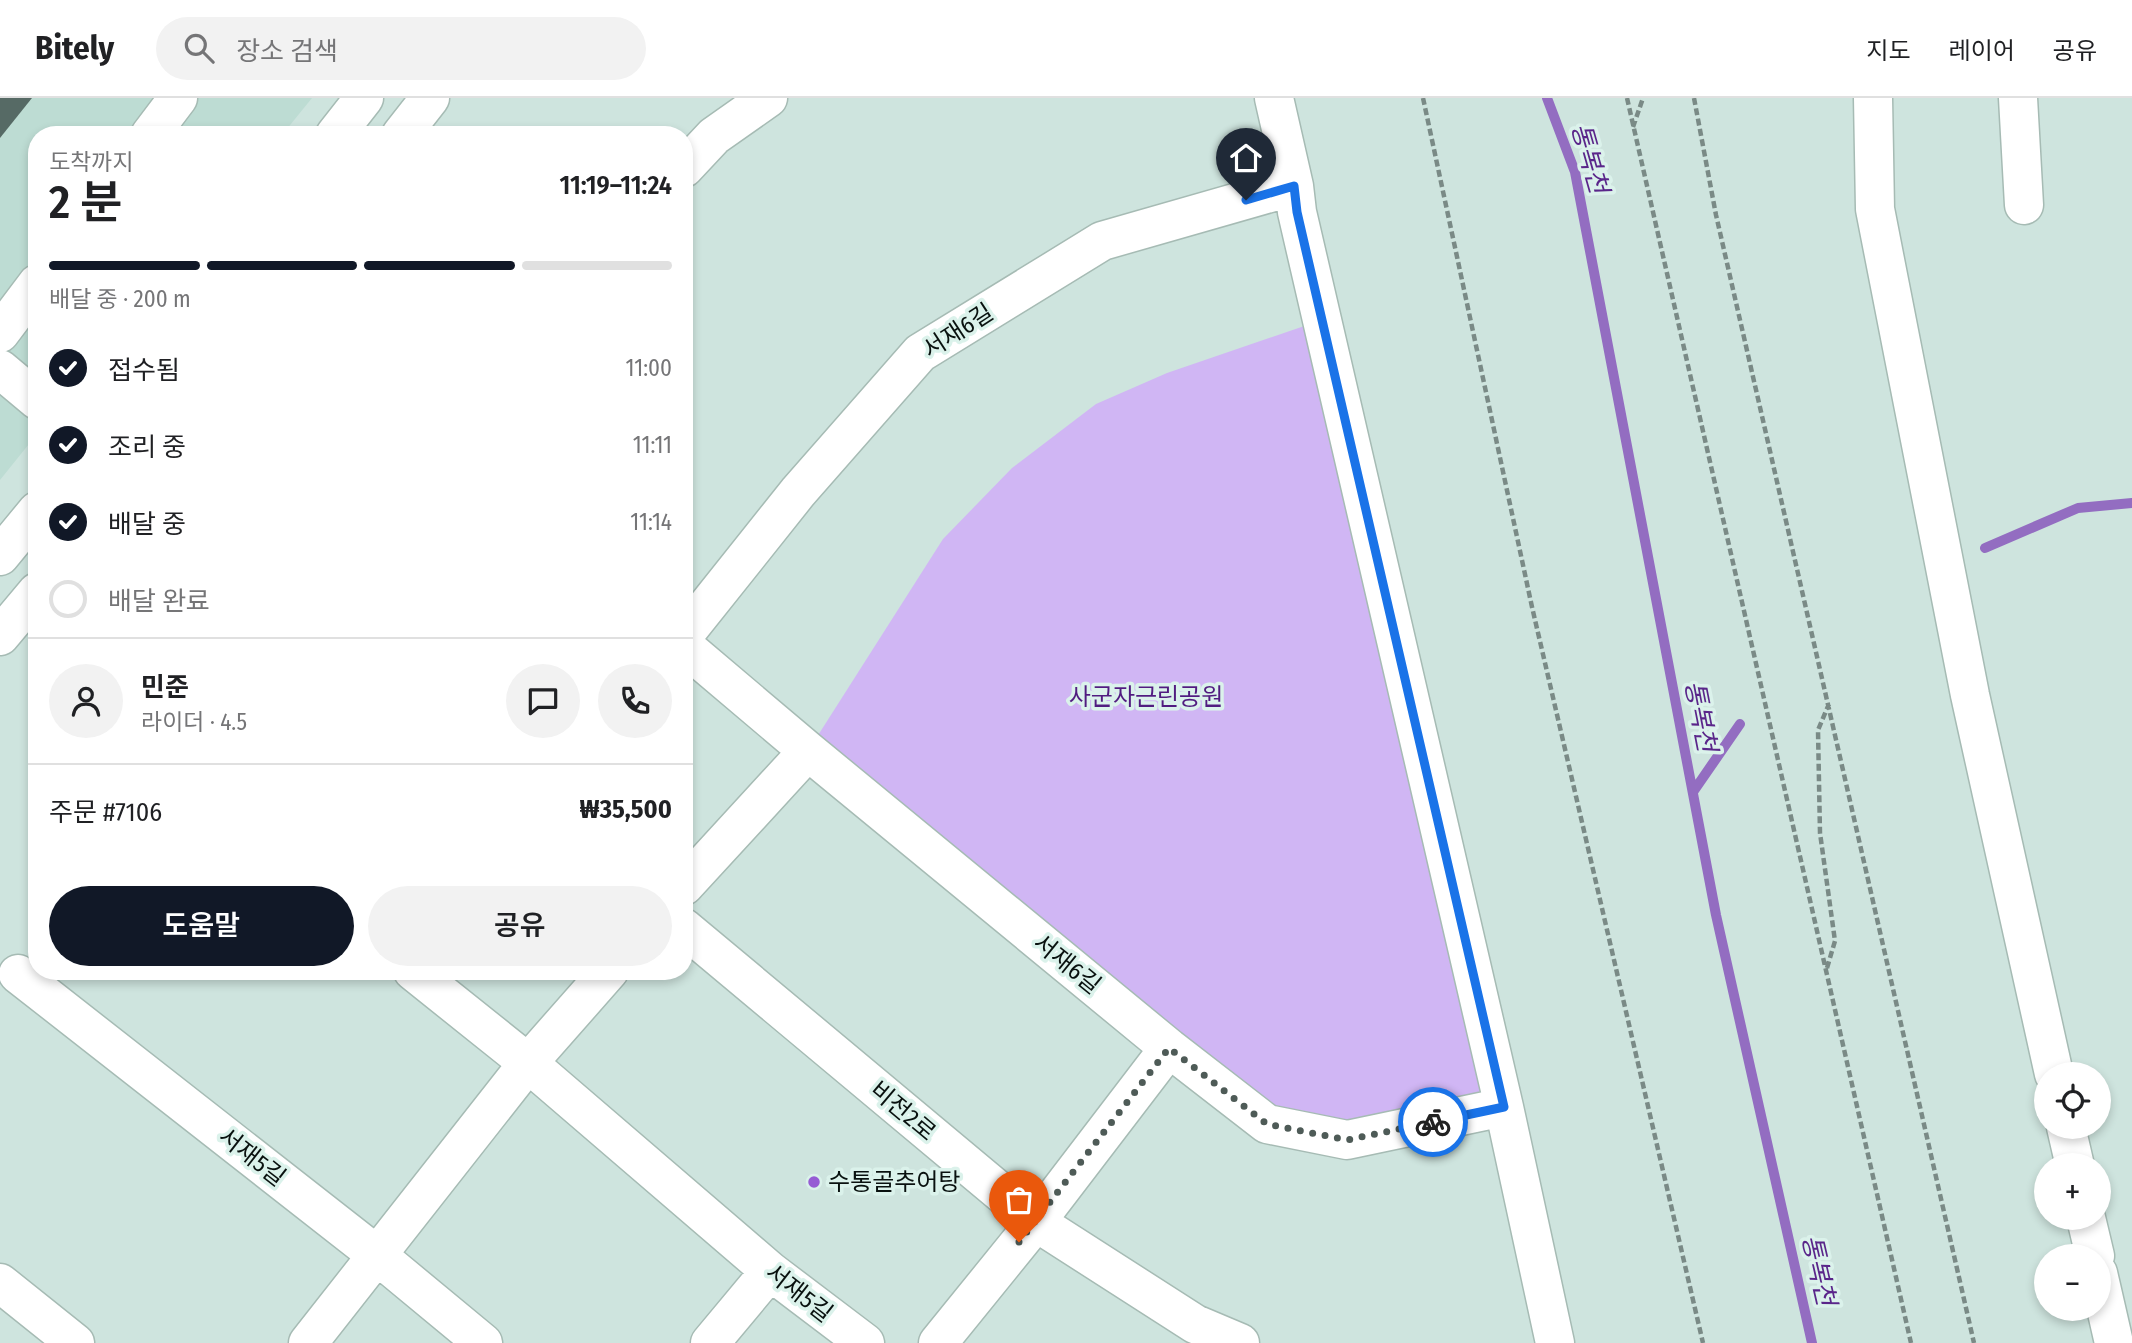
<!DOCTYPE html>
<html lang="ko">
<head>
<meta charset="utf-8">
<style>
	:root { --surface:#fff; --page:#f2f2f2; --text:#202124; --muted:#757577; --line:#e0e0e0; --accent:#111827 }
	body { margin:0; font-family:"Fira Sans Condensed","Noto Sans KR",sans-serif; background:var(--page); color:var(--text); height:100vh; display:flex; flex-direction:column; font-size:26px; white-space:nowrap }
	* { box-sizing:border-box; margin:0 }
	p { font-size:23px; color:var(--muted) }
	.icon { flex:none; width:38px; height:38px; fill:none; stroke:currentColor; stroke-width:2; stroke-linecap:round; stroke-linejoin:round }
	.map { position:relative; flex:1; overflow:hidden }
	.side { position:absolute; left:28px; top:28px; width:665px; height:854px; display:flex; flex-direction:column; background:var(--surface); border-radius:28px; box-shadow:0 4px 10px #0003 }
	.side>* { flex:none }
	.tools { position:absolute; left:2034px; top:964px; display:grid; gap:14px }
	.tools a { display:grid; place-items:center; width:77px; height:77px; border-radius:50%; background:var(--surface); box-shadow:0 4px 10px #0003; font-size:35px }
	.pin { position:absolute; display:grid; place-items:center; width:60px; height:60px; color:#fff; margin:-72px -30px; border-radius:50% 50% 50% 0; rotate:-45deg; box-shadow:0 0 7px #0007 }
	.pin .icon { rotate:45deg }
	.courier { position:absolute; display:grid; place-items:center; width:70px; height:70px; margin:-35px; border:5px solid #1a73e8; border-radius:50%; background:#fff; color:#222; box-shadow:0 2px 9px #0007 }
	.head em { font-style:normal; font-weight:600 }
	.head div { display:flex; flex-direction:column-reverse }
	.head { display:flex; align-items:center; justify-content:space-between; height:119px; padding:0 21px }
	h1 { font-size:46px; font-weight:600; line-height:52px }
	.bar { display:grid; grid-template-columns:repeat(4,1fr); gap:10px 7px; align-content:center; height:84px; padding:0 21px }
	.bar i { height:9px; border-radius:5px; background:var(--line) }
	.bar .active { background:var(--accent) }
	.bar p { grid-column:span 4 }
	.line { display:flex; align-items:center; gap:18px; padding:0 21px; border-top:2px solid var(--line) }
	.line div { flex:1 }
	.round { display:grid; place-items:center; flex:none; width:74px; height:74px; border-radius:37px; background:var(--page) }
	ol { padding:0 21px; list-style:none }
	li { display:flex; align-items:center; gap:21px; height:77px }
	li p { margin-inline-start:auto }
	li .icon { padding:7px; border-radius:50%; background:var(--accent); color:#fff; stroke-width:4 }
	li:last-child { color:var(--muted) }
	li i { width:38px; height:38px; border:4px solid var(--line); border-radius:50% }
	.button { display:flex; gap:14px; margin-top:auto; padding:14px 21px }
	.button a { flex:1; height:80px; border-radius:42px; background:var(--accent); color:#fff; font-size:28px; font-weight:600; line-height:80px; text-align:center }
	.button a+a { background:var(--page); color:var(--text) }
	header { display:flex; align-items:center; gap:42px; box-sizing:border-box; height:98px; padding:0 35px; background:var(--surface); border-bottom:2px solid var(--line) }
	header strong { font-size:33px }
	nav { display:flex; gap:38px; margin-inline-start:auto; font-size:24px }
	.search { width:490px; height:63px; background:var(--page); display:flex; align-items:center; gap:18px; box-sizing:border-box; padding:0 24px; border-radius:38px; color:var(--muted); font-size:26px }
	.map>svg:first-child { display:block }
	.built { fill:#bddcd3 }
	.green { fill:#d0b6f4 }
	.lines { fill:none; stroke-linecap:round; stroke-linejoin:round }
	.stream { stroke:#936dc1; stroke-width:10 }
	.building { fill:#576b65; filter:url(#shadow) }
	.minor-casing { stroke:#a6bbb4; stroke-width:41 }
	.path { stroke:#7a8a86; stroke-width:4.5; stroke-dasharray:7 3.5; stroke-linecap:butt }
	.minor { stroke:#fff; stroke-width:38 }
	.done { stroke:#4e5b57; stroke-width:7; stroke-dasharray:0 12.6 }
	.route { stroke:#1a73e8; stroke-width:9 }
	.poi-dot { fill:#965cd4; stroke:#dbf2eb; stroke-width:2.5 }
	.labels { text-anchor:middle; stroke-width:7; stroke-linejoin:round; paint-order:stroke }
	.street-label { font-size:24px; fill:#09110f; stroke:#dbf2eb }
	.park-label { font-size:24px; fill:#511c80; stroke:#dbf2eb }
	.poi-label { font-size:24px; fill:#09110f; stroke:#dbf2eb; text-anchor:start }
	.water-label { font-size:26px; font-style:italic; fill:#5a268a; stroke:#dbf2eb }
</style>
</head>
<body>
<header>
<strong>Bitely</strong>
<div class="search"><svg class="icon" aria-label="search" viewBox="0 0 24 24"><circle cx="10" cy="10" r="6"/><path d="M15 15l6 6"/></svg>장소 검색</div>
<nav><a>지도</a><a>레이어</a><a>공유</a></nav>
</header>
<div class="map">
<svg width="2132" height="1245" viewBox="0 0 2132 1245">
	<defs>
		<filter id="shadow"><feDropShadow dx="-6" dy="6" stdDeviation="0" flood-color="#0004"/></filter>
	</defs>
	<rect width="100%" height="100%" fill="#cee4de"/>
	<!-- built -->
	<path class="built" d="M0,0H312L282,37H37V336L0,382Z"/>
	<!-- green -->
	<path class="green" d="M1322,222L1504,1009L1347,1042L1267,1026L808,653L943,441L1012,370L1096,306L1167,275Z"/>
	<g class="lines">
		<!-- stream -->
		<path class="stream" d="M1547,0L1575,74L1716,817L1812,1245
			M1985,450L2078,410L2132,405
			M1693,694L1740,626"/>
	</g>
	<!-- building -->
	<path class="building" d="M0,0H32L0,40Z"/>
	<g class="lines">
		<!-- minor casing -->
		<g class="minor-casing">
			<path id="minor" d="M1274,0L1294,88L1297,114L1504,1009L1555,1245
				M1873,0L1875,111L1970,597L2054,976
				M2018,0L2024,107
				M150,37L178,0
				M335,37L364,0
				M401,37L430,0
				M684,70L714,38L768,0
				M0,235L37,186
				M0,271L37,302
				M0,458L37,413
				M684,537L798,394L920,255L1102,143L1294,88
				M0,538L37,494
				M684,548L808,653L1169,950L1267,1026L1347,1042L1504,1009
				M684,788L808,653
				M684,830L1036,1124L1195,1226L1240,1245
				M413,873L528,965L770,1173L865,1245
				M18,876L378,1158L483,1245
				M2066,1029L2075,1068
				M2086,1120L2095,1158
				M2098,1175L2114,1245
				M0,1185L75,1245
				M308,1245L528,965L609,873
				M710,1245L770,1173
				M938,1245L1036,1124L1169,950"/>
		</g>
		<!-- path -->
		<path class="path" d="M1423,0L1532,509L1703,1245
			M1627,0L1911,1245
			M1694,0L1716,117L1974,1245
			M1633,29L1643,0
			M1827,870L1835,843L1820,735L1818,632L1829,606"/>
		<!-- minor -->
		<use href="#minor" class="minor"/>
	</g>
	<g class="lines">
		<!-- done -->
		<path class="done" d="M1019,1144L1169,950L1267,1026L1347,1042L1433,1024"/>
		<!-- route -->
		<path class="route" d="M1246,102L1294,88L1297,114L1504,1009L1433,1024"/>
	</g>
	<!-- markers -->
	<circle class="poi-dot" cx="814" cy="1084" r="7"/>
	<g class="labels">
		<!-- street labels -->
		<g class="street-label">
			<text transform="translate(958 233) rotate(-33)" y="8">서재6길</text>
			<text transform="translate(1067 866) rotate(39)" y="8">서재6길</text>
			<text transform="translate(903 1013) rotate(40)" y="8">비전2로</text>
			<text transform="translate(252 1059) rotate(38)" y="8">서재5길</text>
			<text transform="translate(799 1195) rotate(38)" y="8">서재5길</text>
		</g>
		<!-- park labels -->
		<g class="park-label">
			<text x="1146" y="607">사군자근린공원</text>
		</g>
		<!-- poi labels -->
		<g class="poi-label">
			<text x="828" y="1092">수통골추어탕</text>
		</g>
		<!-- water labels -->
		<g class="water-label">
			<text transform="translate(1590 60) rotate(74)" y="9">통복천</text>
			<text transform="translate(1701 618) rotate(79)" y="9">통복천</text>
			<text transform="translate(1819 1172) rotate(77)" y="9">통복천</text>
		</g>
	</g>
</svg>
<div class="tools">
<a><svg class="icon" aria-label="locate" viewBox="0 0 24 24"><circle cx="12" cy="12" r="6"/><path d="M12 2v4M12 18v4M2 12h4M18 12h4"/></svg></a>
<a>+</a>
<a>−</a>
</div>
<div class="pin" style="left:1019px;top:1144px;background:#ea580c"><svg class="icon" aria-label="bag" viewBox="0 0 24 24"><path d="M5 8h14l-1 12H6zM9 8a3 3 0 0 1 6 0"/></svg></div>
<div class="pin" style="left:1246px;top:102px;background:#1f2937"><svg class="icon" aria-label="home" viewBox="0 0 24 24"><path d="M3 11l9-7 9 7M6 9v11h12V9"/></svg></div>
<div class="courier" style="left:1433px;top:1024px"><svg class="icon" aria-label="bike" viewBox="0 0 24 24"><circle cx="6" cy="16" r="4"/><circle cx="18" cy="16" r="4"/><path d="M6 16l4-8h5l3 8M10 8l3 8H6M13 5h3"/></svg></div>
<section class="side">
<div class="head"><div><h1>2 분</h1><p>도착까지</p></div><em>11:19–11:24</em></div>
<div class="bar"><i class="active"></i><i class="active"></i><i class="active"></i><i></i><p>배달 중 · 200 m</p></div>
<ol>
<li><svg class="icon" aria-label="check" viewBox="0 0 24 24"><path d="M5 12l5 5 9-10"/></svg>접수됨<p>11:00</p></li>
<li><svg class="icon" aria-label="check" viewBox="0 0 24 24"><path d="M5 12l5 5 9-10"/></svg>조리 중<p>11:11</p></li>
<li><svg class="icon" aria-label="check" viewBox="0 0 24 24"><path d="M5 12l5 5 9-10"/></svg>배달 중<p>11:14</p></li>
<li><i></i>배달 완료</li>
</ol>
<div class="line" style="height:126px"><a class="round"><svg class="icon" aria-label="person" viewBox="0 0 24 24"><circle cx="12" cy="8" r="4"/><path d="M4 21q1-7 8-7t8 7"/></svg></a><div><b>민준</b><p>라이더 · 4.5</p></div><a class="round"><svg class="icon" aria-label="chat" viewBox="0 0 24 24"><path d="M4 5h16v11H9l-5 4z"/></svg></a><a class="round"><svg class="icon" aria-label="phone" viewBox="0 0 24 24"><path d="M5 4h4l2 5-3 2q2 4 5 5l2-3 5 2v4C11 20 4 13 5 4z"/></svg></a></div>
<div class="line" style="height:91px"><div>주문 #7106</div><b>₩35,500</b></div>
<div class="button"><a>도움말</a><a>공유</a></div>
</section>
</div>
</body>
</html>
